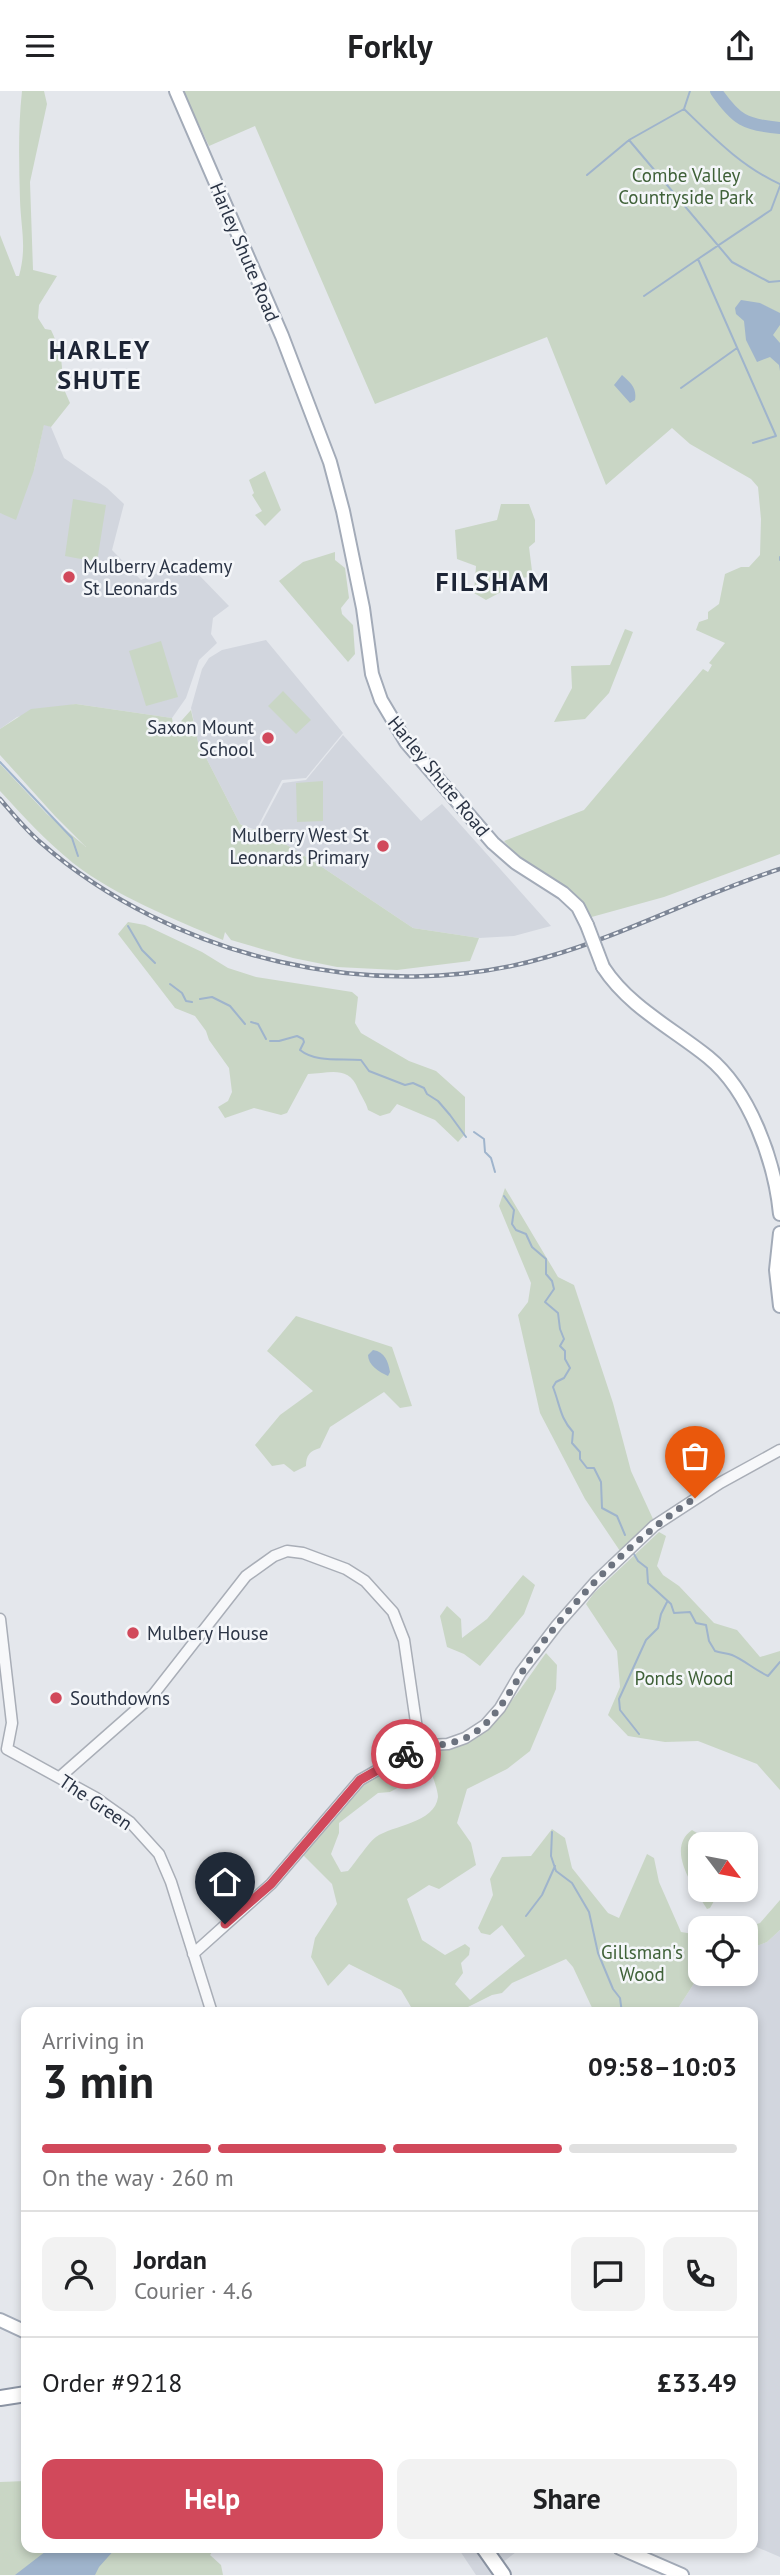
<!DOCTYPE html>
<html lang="en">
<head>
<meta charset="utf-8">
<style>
	:root { --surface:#fff; --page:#f2f2f2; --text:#202124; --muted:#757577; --line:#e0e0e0; --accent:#d1495b }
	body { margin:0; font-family:"PT Sans",sans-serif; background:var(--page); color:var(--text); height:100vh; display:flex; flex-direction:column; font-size:26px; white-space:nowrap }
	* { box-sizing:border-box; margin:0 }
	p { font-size:23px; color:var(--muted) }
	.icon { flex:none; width:38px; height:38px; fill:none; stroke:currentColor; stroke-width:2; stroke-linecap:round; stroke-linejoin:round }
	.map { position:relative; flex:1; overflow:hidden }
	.panel { position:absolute; left:21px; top:1916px; width:737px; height:546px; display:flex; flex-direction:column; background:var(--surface); border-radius:14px; box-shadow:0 4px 10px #0003 }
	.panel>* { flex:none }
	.needle { width:46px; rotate:122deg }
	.controls { position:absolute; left:688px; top:1741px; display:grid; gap:14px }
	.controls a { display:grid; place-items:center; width:70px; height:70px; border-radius:14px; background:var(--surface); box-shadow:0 4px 10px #0003; font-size:35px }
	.pin { position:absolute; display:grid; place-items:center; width:60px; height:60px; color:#fff; margin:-72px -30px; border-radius:50% 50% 50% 0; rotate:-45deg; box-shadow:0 0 7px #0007 }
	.pin .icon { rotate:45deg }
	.courier { position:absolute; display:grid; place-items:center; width:70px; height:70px; margin:-35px; border:5px solid #d1495b; border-radius:50%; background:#fff; color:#222; box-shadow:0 2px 9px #0007 }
	.overview em { font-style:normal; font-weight:600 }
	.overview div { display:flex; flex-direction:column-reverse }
	.overview { display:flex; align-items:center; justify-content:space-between; height:119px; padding:0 21px }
	h1 { font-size:46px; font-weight:600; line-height:52px }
	.bar { display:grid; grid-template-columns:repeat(4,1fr); gap:10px 7px; align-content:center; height:84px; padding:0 21px }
	.bar i { height:9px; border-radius:5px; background:var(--line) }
	.bar .current { background:var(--accent) }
	.bar p { grid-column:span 4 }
	.line { display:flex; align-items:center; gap:18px; padding:0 21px; border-top:2px solid var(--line) }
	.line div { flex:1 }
	.round { display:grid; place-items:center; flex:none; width:74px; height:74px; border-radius:14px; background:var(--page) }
	.button { display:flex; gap:14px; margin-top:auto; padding:14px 21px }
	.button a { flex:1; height:80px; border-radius:14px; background:var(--accent); color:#fff; font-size:28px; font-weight:600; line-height:80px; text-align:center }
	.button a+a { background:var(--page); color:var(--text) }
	header { display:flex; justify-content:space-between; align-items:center; height:91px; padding:0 21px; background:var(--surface); font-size:32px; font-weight:600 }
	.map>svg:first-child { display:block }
	.built { fill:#d2d6de }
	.green { fill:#c9d6c5 }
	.water { fill:#9fb4cc }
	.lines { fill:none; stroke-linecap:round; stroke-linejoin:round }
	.stream { stroke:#9fb4cc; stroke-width:2 }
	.river { stroke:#9fb4cc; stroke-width:12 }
	.minor-casing { stroke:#a9aeb7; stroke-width:13 }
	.major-casing { stroke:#a3abb8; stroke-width:16 }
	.highway-casing { stroke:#8b94a3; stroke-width:18 }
	.minor { stroke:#f7f8fa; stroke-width:10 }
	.major { stroke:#fff; stroke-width:12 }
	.highway { stroke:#fff; stroke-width:14 }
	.rail-casing { stroke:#7d8696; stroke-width:4.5 }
	.rail { stroke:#f4f6f9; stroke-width:2; stroke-dasharray:5; stroke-linecap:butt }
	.major-bridge-casing { stroke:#a3abb8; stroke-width:16; stroke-linecap:butt }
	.major-bridge { stroke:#fff; stroke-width:12 }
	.done { stroke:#6c737f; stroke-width:7; stroke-dasharray:0 12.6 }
	.route { stroke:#d1495b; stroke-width:9 }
	.poi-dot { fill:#d1495b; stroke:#f4f6f9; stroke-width:2.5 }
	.labels { text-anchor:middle; stroke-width:5; stroke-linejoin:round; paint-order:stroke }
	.park-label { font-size:19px; fill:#3f6138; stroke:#f4f6f9 }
	.street-label { font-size:19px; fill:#2b3445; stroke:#f4f6f9 }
	.poi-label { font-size:19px; fill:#2b3445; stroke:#f4f6f9; text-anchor:start }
	.district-label { font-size:26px; font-weight:bold; letter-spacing:2px; fill:#1d2536; stroke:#f4f6f9 }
</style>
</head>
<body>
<header><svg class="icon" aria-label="menu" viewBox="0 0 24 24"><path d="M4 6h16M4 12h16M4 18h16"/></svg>Forkly<svg class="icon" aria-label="share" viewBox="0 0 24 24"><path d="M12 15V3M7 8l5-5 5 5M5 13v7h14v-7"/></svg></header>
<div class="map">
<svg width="780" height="2484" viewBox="0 0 780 2484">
	<rect width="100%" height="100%" fill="#e4e7ec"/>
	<!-- built -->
	<path class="built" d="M44,333L51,336L64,367L107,397L124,413L112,459L141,489L172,476L198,483L229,515L213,527L211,543L217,552L199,569L186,607L172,627L76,613L17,626L0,638V422L5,423L34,379Z
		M266,549L343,642L306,687L282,689L256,739L240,733L198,651L191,617L202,578L209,567L222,559Z
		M343,644L421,730L442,713L551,835L514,845L479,847L413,837L316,772L259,737L283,692L306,689Z
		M780,1839V2466L752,2454V1922H675L700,1883H746V1859L767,1851Z
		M458,2457H520V2458L493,2479L496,2484H476Z"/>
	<!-- green -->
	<path class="green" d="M22,0H44L47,13L30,91L33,179L57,185L39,214L38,227L45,238L51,239C58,254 63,268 62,285L59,287L70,312L51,336L44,334L34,379L16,429L0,422V144L16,185H19C27,156 21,138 20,109C19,73 18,36 22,0Z
		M183,0H780V763L664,806L588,827L520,768L504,750L584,719L703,578L708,581L712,574L709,572L725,552L696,539L699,531L708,528V521L719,513L725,483L741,476H749L760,464L761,428L758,396L751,388L690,353L672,337L606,394L547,246L375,313L255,35L209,55Z
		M265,380L281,419L265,435L255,424L262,420L252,404L254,402L249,389Z
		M73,408L106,414L97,471L65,465Z
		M501,413H529L535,429V451L529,456L532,480L528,486L501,491V501L486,509L474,502L476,475L457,468L455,439L497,429Z
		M335,461V469L345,477L349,507L341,517L342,523L353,534L355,563L348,571L279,490L303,471Z
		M625,538L633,541L609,602L585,628L554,631L572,597L571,575L610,574Z
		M161,550L178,606L146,615L129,560Z
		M283,600L311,629L296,643L268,615Z
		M76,613L172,627L174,638L191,619L198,651L240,733L251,739L259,737L316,772L413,837L479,847L470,870L397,879L337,876L293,867L231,849L225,841L223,849C172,827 117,806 73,772C46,750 23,725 0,700V673L47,723L86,756L55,725L0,664V638L31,618Z
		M323,690V730L297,731L296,692Z
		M128,831L145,834L202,861L228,877L256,886L352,901L358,906L355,932L361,942L409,970L436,980L465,1006V1043L458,1051L435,1029L397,1013L390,1022L380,1025L368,1019C366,1011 361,1005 358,998C349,974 329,982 308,983L287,1022L281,1024L254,1017L225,1027L218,1016L228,1010L232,1001L229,977L209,949L206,940L195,925L175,917L118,843Z
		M505,1097L558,1186L574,1194L613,1312L631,1380L653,1428L620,1460L585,1408L540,1322L518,1224L528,1211L531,1192L499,1115Z
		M296,1225L392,1256L412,1315L400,1317L384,1301L330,1336L320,1357C310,1360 306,1364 306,1375L294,1381L284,1373L272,1375L255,1354L280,1324L313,1300L267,1260Z
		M659,1441L666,1445L657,1475L663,1484L679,1495L714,1532L737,1539L760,1566L780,1560V1699L757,1673L698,1650L665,1651L628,1645L608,1624L620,1596L617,1560L586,1513L594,1502Z
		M523,1484L535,1494L524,1523L480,1575L464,1563L447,1556L440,1525L447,1515L461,1528L462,1547L487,1528Z
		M546,1562L557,1574L556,1598L530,1660L507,1678L467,1698L457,1732L471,1752L476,1774L439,1798L429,1794L407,1808L422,1849L445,1864L465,1853L470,1857L469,1864L461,1872L463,1882L455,1893L470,1909L525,1865L502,1834L490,1844L481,1842L478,1837L493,1804L490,1788L502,1766L531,1765L552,1738L565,1747L572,1777L608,1822L619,1827L647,1763L654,1767L659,1791L681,1841L700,1844V1883L675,1922L594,1921L573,1876L566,1868L512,1892L502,1902L492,1904L458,1921H414L401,1899L349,1873L328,1895L311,1866L315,1847L337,1813L332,1793L304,1765L302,1757L365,1685L397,1658L412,1663L414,1688L390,1701L378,1702L339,1732V1742L331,1763L341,1781L348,1780C356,1771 368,1752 376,1746C393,1734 435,1732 438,1706C438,1697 428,1674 425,1664L426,1659C437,1657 449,1657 459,1654C494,1644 525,1590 546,1562Z
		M692,1739L715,1753L700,1754V1799H709L714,1810L710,1817L707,1818C694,1796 665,1758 692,1739Z
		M780,1809V1839L767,1851L746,1859L744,1837L760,1832Z
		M26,2390V2457H215L210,2464L221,2474L223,2484H0V2391Z"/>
	<!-- water -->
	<path class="water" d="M741,209L760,212L780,222V234L773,244L780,252V280L779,274L770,266L757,271L746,249L744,230L736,223L735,217Z
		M622,284C631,292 637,297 635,309L630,312L614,294Z
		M373,1259C385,1261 388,1270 390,1281L388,1285C379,1281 368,1274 368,1264Z
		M50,2457H116L99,2476L95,2484H15Z"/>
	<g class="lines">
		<!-- stream -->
		<path class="stream" d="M690,0L684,18C714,47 742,76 780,93
			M629,49L732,171L769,191L780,190
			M587,84L629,49L684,18
			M644,205L698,168
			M681,297L737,257
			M753,352L776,345L698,168L771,119L780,95
			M780,466V469
			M0,671L72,747L78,765
			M128,835L142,859L155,872
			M170,893L182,902L186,910L192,911
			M200,908L212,906L230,915L245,933
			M251,931L258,933L266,948
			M270,950H279L297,945L303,948L304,951L300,959C316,972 342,967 361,969L369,980L405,994L413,992L424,997L427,1003L438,1010L450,1024L466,1046
			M474,1041L484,1048L485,1061L491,1067L495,1081
			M504,1105L514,1119L512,1133L516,1139L526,1143L532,1156L546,1168V1183L552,1190L554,1198L545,1211L558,1222L560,1238L564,1248L560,1255L565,1260V1268L570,1277L564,1287L556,1291L553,1296C560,1314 560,1327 573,1341L572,1352L580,1361V1368L587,1377H594L601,1391L602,1417L617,1425L625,1444
			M634,1463L638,1470L647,1477L648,1492L671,1513L674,1522L690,1521L696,1532L706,1534L709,1550L715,1560C721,1562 727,1562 732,1564C744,1569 755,1579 768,1585L780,1571
			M639,1643L620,1619L619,1608L646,1549L658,1537L661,1523L667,1511
			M552,1741L551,1765L556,1780L572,1792L589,1821L598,1862L613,1898L620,1907L622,1922
			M526,1825L542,1804L555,1775"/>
		<!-- river -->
		<path class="river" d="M716,0C736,29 745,34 780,37"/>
		<!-- minor casing -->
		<g class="minor-casing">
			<path id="minor" d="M0,1528L12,1632L7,1658L96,1707L130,1731L159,1763L171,1791L212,1922
				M61,1685L153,1604L246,1485L274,1465L287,1460L303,1462L346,1478L365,1490L393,1521L404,1549L418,1645L411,1660
				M193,1863L271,1793L360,1689L411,1660L429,1654L448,1653L465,1647L485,1634L500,1617L521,1581L557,1534L595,1491L654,1435L720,1392L780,1359"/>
		</g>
		<!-- major casing -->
		<g class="major-casing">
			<path id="major" d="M176,0L282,245L330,371L343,420L363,517L372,583L381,609L406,651L493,752L516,772L563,802L578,816L587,834
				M603,876C629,916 672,937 708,966C750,1000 775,1071 780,1123
				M780,1142L776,1179L780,1215
				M0,2229L26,2241
				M620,2457L682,2484"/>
		</g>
		<!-- highway casing -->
		<g class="highway-casing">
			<path id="highway" d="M0,2307L26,2303
				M484,2457L503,2484"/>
		</g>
		<!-- minor -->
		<use href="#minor" class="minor"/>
		<!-- major -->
		<use href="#major" class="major"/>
		<!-- highway -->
		<use href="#highway" class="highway"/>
		<!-- rail casing -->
		<g class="rail-casing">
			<path id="rail" d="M0,708C13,723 25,738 40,751C172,867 378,916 547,866C627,843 701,803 780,778"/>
		</g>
		<!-- rail -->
		<use href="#rail" class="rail"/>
		<!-- major-bridge casing -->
		<g class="major-bridge-casing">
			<path id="major-bridge" d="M587,834L603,876"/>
		</g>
		<!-- major-bridge -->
		<use href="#major-bridge" class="major-bridge"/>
	</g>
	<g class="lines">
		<!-- done -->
		<path class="done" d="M406,1663C429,1652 457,1656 477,1640C503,1620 515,1589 534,1563C579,1503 632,1448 695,1407"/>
		<!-- route -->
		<path class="route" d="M225,1833L271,1793L360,1689L406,1663"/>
	</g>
	<!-- markers -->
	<g class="poi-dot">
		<circle cx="69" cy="486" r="7"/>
		<circle cx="268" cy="647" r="7"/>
		<circle cx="383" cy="755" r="7"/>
		<circle cx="133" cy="1542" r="7"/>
		<circle cx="56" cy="1607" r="7"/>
	</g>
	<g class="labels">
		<!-- park labels -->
		<g class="park-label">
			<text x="686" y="91">Combe Valley<tspan x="686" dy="22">Countryside Park</tspan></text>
			<text x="684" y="1594">Ponds Wood</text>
			<text x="642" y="1868">Gillsman's<tspan x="642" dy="22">Wood</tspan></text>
		</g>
		<!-- street labels -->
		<g class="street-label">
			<text transform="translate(245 161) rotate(67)" y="7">Harley Shute Road</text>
			<text transform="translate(439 685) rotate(51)" y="7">Harley Shute Road</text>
			<text transform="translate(96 1711) rotate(34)" y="7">The Green</text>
		</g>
		<!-- poi labels -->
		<g class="poi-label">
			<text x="83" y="482">Mulberry Academy<tspan x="83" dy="22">St Leonards</tspan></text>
			<text x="254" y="643" text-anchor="end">Saxon Mount<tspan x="254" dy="22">School</tspan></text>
			<text x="369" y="751" text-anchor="end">Mulberry West St<tspan x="369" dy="22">Leonards Primary</tspan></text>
			<text x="147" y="1549">Mulbery House</text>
			<text x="70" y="1614">Southdowns</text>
		</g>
		<!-- district labels -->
		<g class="district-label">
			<text x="100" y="268">HARLEY<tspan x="100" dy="30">SHUTE</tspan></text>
			<text x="493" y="500">FILSHAM</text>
		</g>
	</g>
</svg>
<div class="controls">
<a><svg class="needle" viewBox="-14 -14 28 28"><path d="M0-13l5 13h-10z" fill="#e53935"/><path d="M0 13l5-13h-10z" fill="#757577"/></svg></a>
<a><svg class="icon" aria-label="locate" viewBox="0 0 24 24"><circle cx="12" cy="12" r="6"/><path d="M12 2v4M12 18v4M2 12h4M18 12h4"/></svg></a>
</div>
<div class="pin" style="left:695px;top:1407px;background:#ea580c"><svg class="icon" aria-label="bag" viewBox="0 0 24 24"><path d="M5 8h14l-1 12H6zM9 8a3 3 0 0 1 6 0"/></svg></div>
<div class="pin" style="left:225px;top:1833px;background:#1f2937"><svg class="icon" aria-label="home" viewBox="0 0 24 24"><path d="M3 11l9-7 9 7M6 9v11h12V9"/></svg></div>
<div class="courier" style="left:406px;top:1663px"><svg class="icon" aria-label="bike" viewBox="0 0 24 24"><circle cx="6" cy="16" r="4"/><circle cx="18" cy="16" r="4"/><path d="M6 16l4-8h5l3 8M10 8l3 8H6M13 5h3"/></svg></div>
<section class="panel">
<div class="overview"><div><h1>3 min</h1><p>Arriving in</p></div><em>09:58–10:03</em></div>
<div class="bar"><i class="current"></i><i class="current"></i><i class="current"></i><i></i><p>On the way · 260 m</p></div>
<div class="line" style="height:126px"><a class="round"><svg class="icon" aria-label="person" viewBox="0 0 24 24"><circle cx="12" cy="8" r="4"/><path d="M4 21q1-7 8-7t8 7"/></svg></a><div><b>Jordan</b><p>Courier · 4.6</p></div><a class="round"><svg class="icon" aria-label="chat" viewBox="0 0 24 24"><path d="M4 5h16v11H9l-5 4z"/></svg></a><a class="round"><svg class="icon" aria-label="phone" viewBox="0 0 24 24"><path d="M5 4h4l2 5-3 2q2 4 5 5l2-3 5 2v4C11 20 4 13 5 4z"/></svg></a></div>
<div class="line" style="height:91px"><div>Order #9218</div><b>£33.49</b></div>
<div class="button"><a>Help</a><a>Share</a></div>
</section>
</div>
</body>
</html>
